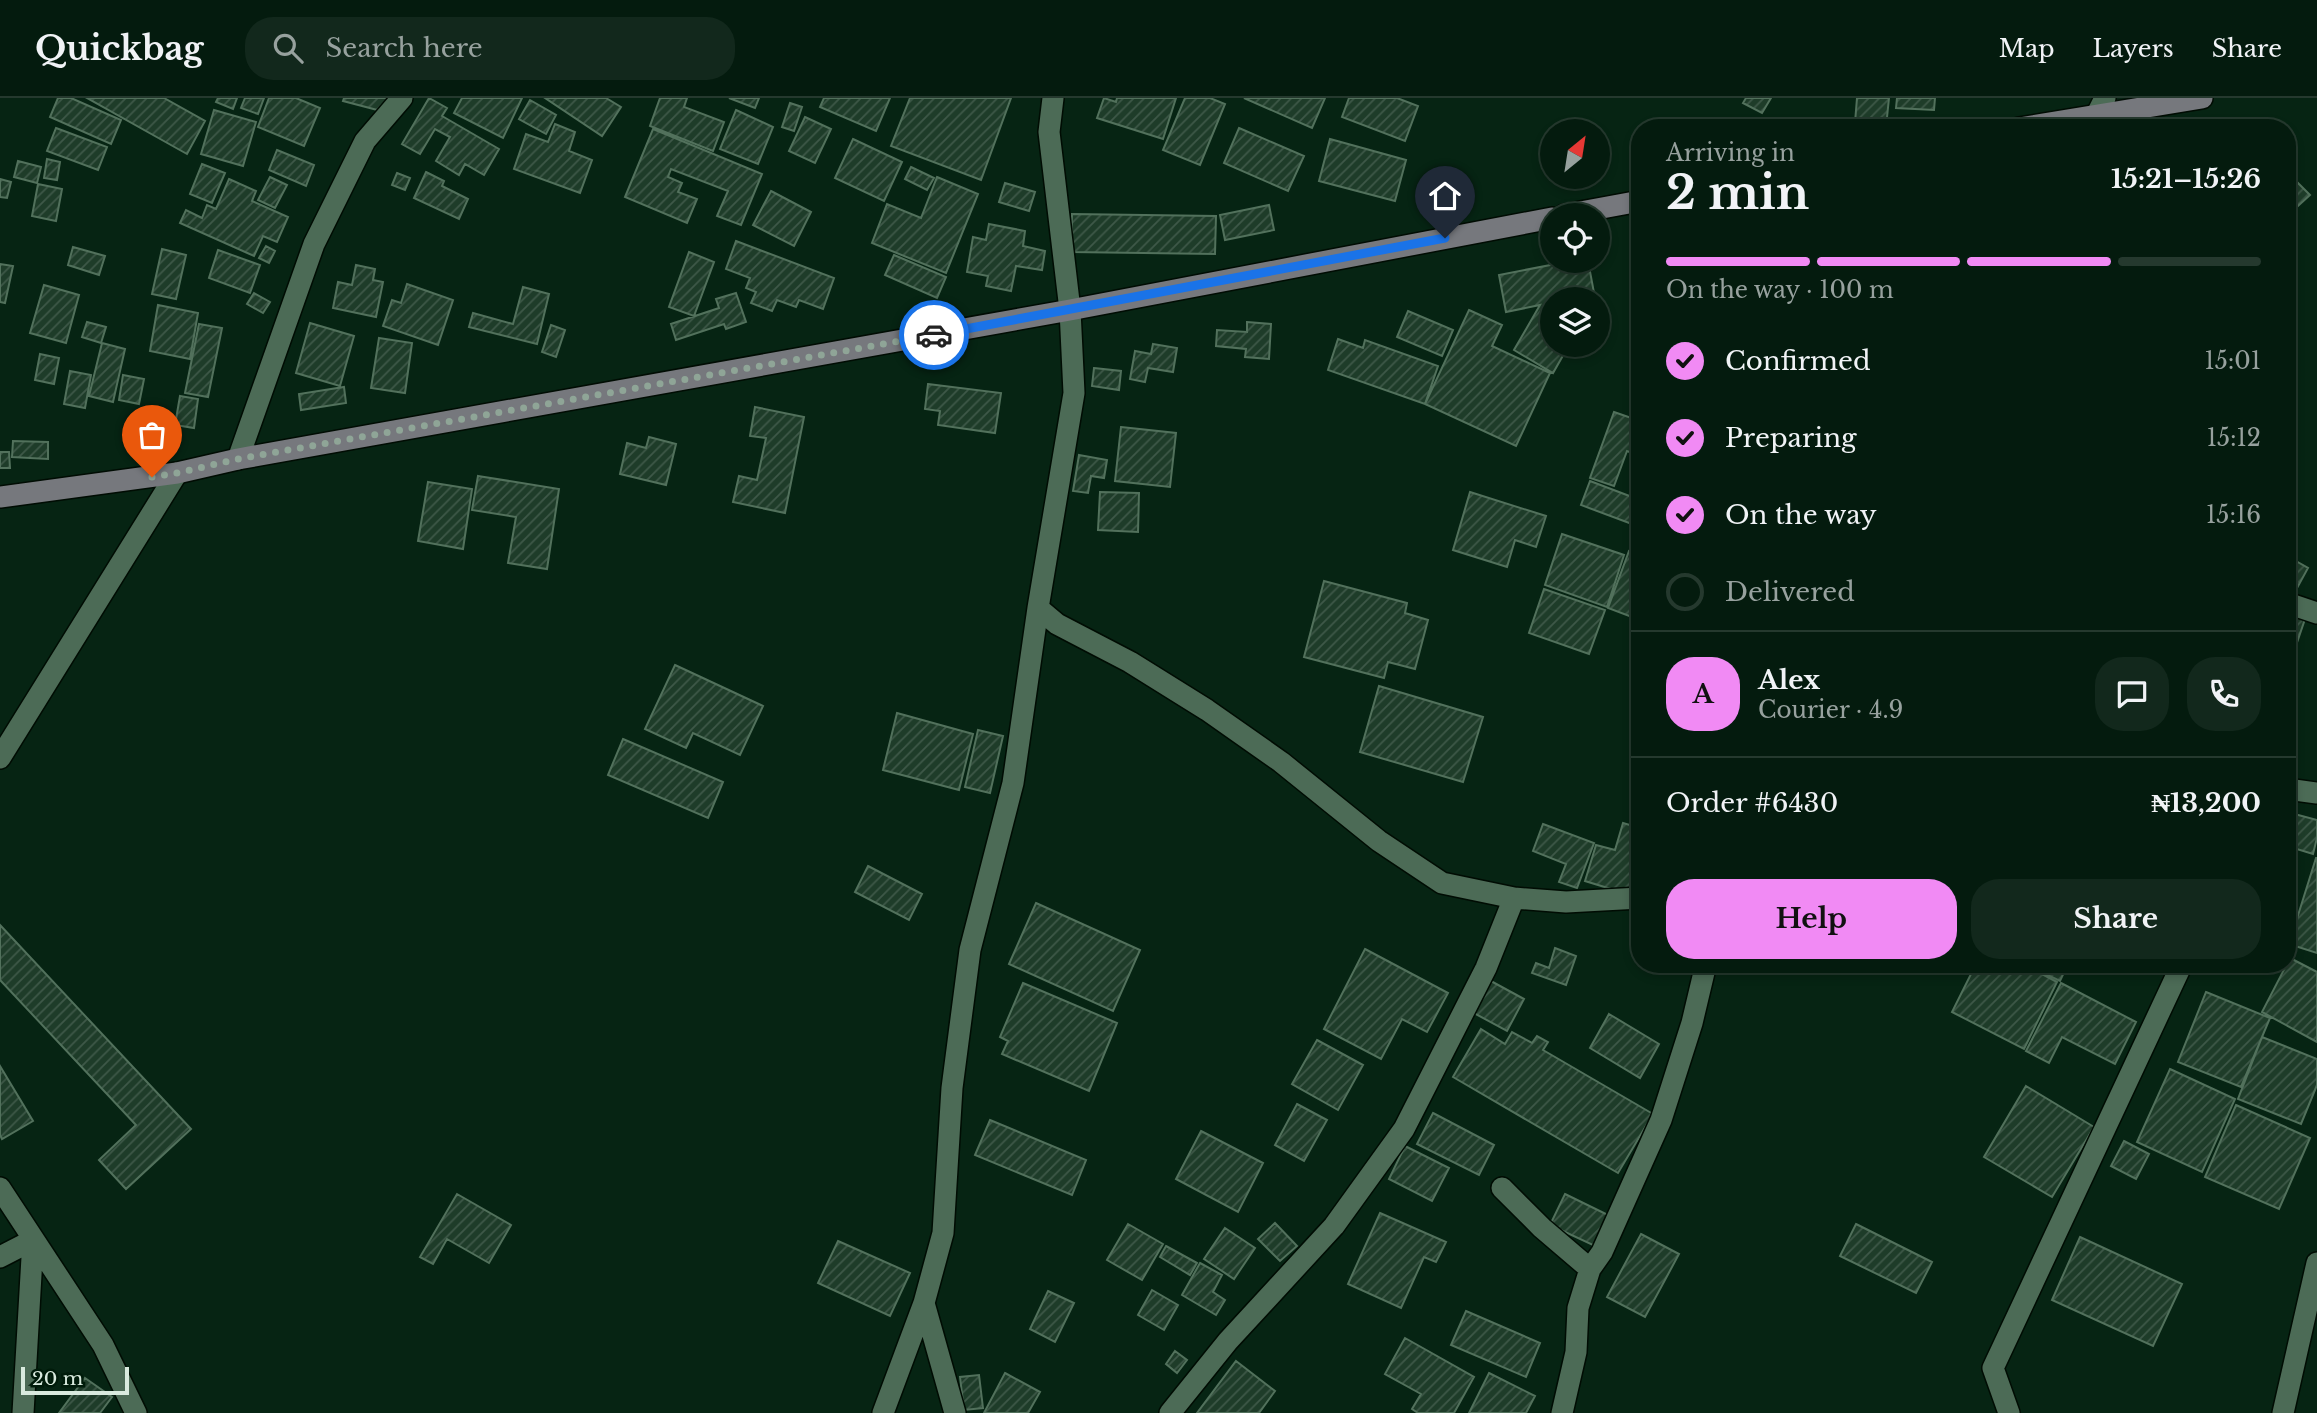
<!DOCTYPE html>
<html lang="en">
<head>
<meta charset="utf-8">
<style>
	:root { --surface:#041b0e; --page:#12281c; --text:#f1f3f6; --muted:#97a19e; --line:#25392e; --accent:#f18af4 }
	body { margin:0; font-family:"Libre Baskerville",serif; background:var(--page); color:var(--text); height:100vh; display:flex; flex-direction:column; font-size:26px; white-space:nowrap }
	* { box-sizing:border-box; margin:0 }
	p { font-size:23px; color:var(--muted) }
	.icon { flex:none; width:38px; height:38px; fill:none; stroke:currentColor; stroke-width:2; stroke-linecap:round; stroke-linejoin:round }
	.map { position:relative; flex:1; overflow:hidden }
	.side { position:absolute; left:1631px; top:21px; width:665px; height:854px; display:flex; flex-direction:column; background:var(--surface); border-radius:28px; box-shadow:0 4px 10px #0003,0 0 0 2px var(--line) }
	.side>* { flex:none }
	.needle { width:46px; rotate:30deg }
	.tools { position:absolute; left:1540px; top:21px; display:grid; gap:14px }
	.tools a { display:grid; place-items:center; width:70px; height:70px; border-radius:50%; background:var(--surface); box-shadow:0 4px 10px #0003,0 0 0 2px var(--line); font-size:35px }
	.scale { position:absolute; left:21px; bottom:18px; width:108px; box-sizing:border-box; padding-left:7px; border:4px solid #d9eade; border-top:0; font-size:19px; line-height:24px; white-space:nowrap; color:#d9eade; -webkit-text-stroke:5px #001b0a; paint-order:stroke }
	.pin { position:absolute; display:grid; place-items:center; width:60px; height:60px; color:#fff; margin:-72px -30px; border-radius:50% 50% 50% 0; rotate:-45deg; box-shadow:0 0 7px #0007 }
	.pin .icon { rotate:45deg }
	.courier { position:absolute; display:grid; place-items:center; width:70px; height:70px; margin:-35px; border:5px solid #1a73e8; border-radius:50%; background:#fff; color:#222; box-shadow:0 2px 9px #0007 }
	.overview em { font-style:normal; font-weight:700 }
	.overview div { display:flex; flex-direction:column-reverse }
	.overview { display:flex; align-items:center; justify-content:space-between; height:119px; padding:0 35px }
	h1 { font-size:46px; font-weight:700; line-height:52px }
	.bar { display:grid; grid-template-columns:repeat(4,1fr); gap:10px 7px; align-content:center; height:84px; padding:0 35px }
	.bar i { height:9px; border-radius:5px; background:var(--line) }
	.bar .current { background:var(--accent) }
	.bar p { grid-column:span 4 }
	.line { display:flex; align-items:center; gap:18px; padding:0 35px; border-top:2px solid var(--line) }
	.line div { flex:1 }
	.round { display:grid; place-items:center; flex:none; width:74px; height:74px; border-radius:28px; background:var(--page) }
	ol { padding:0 35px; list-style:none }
	li { display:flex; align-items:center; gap:21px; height:77px }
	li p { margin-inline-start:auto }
	li .icon { padding:7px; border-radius:50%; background:var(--accent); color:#111; stroke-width:4 }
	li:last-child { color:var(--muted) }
	li i { width:38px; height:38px; border:4px solid var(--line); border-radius:50% }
	.button { display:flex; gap:14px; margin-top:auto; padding:14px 35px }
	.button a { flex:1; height:80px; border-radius:28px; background:var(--accent); color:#111; font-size:28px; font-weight:700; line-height:80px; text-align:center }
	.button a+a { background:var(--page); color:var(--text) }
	header { display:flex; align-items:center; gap:42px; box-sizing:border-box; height:98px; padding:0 35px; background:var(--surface); border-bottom:2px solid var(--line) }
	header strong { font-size:33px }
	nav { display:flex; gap:38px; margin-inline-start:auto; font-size:24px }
	.search { width:490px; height:63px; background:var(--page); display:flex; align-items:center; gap:18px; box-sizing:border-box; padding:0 24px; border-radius:28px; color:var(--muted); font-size:26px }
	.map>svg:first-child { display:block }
	.building { fill:url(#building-hatch); stroke:#52715c; stroke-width:2 }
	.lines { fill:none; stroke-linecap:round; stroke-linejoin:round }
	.street-casing { stroke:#000c03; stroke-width:24 }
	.secondary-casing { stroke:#000c03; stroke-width:24 }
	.street { stroke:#4c6b56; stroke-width:21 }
	.secondary { stroke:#76787d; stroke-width:21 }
	.done { stroke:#8fa597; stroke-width:7; stroke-dasharray:0 12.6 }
	.route { stroke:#1a73e8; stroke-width:9 }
</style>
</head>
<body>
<header>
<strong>Quickbag</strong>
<div class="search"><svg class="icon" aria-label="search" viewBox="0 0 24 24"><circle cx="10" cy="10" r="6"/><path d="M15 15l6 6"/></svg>Search here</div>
<nav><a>Map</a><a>Layers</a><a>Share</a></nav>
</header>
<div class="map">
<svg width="2317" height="1315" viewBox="0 0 2317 1315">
	<defs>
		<pattern id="building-hatch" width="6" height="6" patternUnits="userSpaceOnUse" patternTransform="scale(1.75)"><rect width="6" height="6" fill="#1e3c29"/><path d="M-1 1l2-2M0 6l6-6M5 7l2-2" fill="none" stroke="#3e5848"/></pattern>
	</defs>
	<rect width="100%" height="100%" fill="#062413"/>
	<!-- building -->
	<path class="building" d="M58,0H71L121,22L111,46L50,19Z
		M87,0H164L205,23L187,56Z
		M218,0H237L233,11L216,4Z
		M245,0H264L258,16L241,10Z
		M269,0H296L320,10L304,48L258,29Z
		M344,0H389L385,14L343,3Z
		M429,0L447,10L442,18L499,51L484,77L465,66L459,77L436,63L450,39L435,31L420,56L402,46Z
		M462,0H522L503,40L454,15Z
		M545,0H606L621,9L602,38Z
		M660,0H687L684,9L724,24L713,53L650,28Z
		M729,0H759L755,10Z
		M824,0H890L876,33L820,9Z
		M910,0H1011L981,82L891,48Z
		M1104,0L1116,4L1117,0H1176L1163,41L1097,20Z
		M1185,0H1210L1225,6L1200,67L1163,52Z
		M1244,0H1325L1312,30Z
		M1349,0H1397L1418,8L1405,43L1342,19Z
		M1746,0H1771L1762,15L1743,5Z
		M1857,0H1889L1886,29L1855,25Z
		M1897,0H1935L1934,12L1896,10Z
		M530,2L556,17L546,36L519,21Z
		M790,5L802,9L794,33L782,29Z
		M214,12L256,24L243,68L201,56Z
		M736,12L773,29L758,66L720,51Z
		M805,19L831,31L815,65L789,53Z
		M555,26L575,34L569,53L592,62L580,95L514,71L526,36L548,44Z
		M56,30L107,49L98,72L47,53Z
		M1239,30L1304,58L1288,93L1224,65Z
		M653,31L762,76L741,127L717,118L728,93L671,71L668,79L682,85L678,94L697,101L687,125L625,99Z
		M853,41L902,64L884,103L835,80Z
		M1330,41L1406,62L1395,103L1319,83Z
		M277,52L314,67L306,88L269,72Z
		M47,61L60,64L57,82L44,80Z
		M18,63L41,69L37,85L14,79Z
		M202,66L225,75L212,105L190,96Z
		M911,69L934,80L927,92L905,81Z
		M426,74L444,83L442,88L468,101L459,121L414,100Z
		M2287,74L2310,97L2287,118Z
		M397,75L410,80L405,92L392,87Z
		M270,79L287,87L275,110L258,102Z
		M937,79L978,96L946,175L872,145L887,106L921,120Z
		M0,81L11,84L7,100L0,99Z
		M229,81L256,93L252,103L288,119L277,144L263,138L254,158L180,125L186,112L202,120L207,107L216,111Z
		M1005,85L1035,94L1029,113L999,104Z
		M38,86L62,91L56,123L32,118Z
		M771,93L811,114L794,148L753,127Z
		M1269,107L1274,132L1225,142L1220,117Z
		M1072,116L1216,118L1215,156L1071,154Z
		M989,126L1025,133L1023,148L1045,153L1042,172L1016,168L1011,193L986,188L988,178L967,174L973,139L986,142Z
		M736,143L834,180L823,211L799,202L796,209L777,202L772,213L751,205L756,194L746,190L750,180L726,171Z
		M266,148L275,153L269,165L259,160Z
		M73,149L105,158L99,177L68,167Z
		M162,151L186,157L176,201L152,196Z
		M218,152L260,167L250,195L209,180Z
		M689,154L714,164L694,218L669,209Z
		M894,157L946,179L937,200L885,177Z
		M1571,163H1588L1595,200L1552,201V247H1569L1553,275L1514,252L1540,207L1506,214L1499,177Z
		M0,166L13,168L5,205L0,204Z
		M356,167L375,171L373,182L383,184L376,219L333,210L338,184L352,187Z
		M407,186L453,202L438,247L383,228L392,202L401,205Z
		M44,187L79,197L66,245L30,235Z
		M523,189L549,196L537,246L469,229L473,215L513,226Z
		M254,195L270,204L263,215L247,206Z
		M736,195L746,224L726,231L724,226L676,242L671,226L719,210L716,201Z
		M158,207L198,215L190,261L150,253Z
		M1469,212L1502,227L1492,248L1550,275L1516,348L1425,306Z
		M1408,213L1453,232L1442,258L1397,239Z
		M87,224L106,229L101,245L82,239Z
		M1247,224L1271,226L1269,261L1245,259L1246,251L1216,248L1217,232L1247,234Z
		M310,225L354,238L340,288L296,275Z
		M199,226L222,230L208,299L185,295Z
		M551,227L565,232L556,259L542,254Z
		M379,240L412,245L405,295L371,290Z
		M1338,241L1363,250L1365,242L1438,268L1425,306L1328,272Z
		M102,245L125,251L113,304L89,298Z
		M1153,246L1177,250L1173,274L1148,270L1145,284L1130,281L1135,253L1151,256Z
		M40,256L59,260L54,286L35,282Z
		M1094,270L1121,273L1119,292L1092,288Z
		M70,273L91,277L85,310L64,306Z
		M123,277L144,281L139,306L119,302Z
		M928,286L1001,295L995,335L938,327L940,313L925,311Z
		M344,289L346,305L301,312L299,296Z
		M180,298L198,301L194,330L175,327Z
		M755,309L804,319L785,415L733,404L739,378L757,382L766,340L750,338Z
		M1614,314L1640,323V358L1627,353L1614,388L1590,380Z
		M1121,329L1176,335L1170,389L1115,383Z
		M649,339L676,346L666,387L620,376L627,345L646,350Z
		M13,343L48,344V361L12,359Z
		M0,354H9L10,370H0Z
		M1079,357L1107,362L1104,380L1091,378L1088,395L1073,393Z
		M478,378L559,391L547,471L508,465L516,419L472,412Z
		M1590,383L1640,402V429L1581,407Z
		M428,384L472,391L463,451L418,443Z
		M1100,394L1139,395L1138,434L1098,432Z
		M1470,394L1546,418L1536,449L1515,442L1507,469L1453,452Z
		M1562,436L1624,457L1607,509L1545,487Z
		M1629,453L1640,457V522L1608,510Z
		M2287,458L2308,470L2296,492L2287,487Z
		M1324,483L1407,505L1405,515L1428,522L1415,571L1388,564L1384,580L1304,559Z
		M1544,491L1605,512L1589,556L1529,535Z
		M2287,511L2306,518L2287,574Z
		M675,567L763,608L740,657L693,635L686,650L645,631Z
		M1379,588L1483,619L1463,684L1360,654Z
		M897,615L973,636L959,692L883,672Z
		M978,632L1003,638L990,695L965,689Z
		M623,641L723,684L708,720L608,677Z
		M2287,714L2317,722V740L2313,756L2287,748Z
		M1623,725L1640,730V779L1634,798L1585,783L1596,747L1615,752Z
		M1543,726L1594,745L1577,790L1559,784L1566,766L1533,753Z
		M2316,760H2317V855L2289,846Z
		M868,768L922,796L909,822L855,794Z
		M1036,805L1140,852L1113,913L1009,866Z
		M0,827L191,1031L126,1091L99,1062L136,1027L0,882Z
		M1555,850L1576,858L1566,887L1532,875L1536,865L1549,870Z
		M1365,851L1448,895L1427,934L1402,921L1381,961L1324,931Z
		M2290,860L2317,874V944L2262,914Z
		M1976,866H2023L2057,884L2024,951L1952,914Z
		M2025,866H2068L2060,883Z
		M1489,882L1524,901L1507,933L1472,914Z
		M1023,885L1117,925L1089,993L1002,956L1008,943L1000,939Z
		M2061,885L2136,924L2115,966L2062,939L2049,965L2026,953Z
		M2206,894L2270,920L2241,989L2178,964Z
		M1609,916L1659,946L1640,980L1590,950Z
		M1481,931L1505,946L1512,934L1532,945L1537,938L1548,944L1543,952L1653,1016L1618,1075L1453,979Z
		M2262,939L2317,961V987L2301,1026L2238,1001Z
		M1317,942L1363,967L1338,1012L1292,986Z
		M0,968L33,1023L2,1041L0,1037Z
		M2170,971L2235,1001L2202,1074L2137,1044Z
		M2026,988L2094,1029L2052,1099L1984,1059Z
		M1297,1006L1327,1022L1304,1063L1275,1047Z
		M2236,1007L2310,1040L2279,1111L2205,1079Z
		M1433,1015L1494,1047L1479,1077L1417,1046Z
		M990,1022L1086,1062L1072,1097L975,1057Z
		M1201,1033L1263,1065L1238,1114L1176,1081Z
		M2124,1043L2149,1056L2136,1081L2111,1068Z
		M1405,1048L1449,1070L1432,1103L1389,1081Z
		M457,1096L511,1127L489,1165L447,1141L433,1166L420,1159Z
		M1565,1096L1610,1118L1595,1148L1550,1127Z
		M1380,1115L1446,1144L1436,1164L1424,1159L1401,1210L1348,1186Z
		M1275,1125L1297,1148L1280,1163L1258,1141Z
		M1128,1126L1163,1146L1142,1182L1107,1162Z
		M1856,1126L1932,1164L1916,1195L1840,1158Z
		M1225,1130L1255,1150L1234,1181L1204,1161Z
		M1641,1136L1679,1156L1645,1219L1607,1199Z
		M2080,1139L2182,1186L2153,1248L2052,1202Z
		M838,1143L910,1175L890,1218L818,1185Z
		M1166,1148L1197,1165L1190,1177L1160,1159Z
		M1200,1165L1222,1177L1213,1194L1225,1202L1216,1217L1182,1197Z
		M1152,1192L1178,1207L1164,1232L1138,1217Z
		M1048,1193L1074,1205L1055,1244L1030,1231Z
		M1466,1213L1540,1245L1526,1279L1451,1247Z
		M1405,1240L1474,1279L1454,1315H1418L1412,1311L1421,1296L1385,1276Z
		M1175,1253L1187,1262L1177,1275L1166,1266Z
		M1236,1263L1275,1293L1259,1315H1197Z
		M1005,1275L1040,1294L1028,1315H984Z
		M1489,1275L1535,1298L1526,1315H1469Z
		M979,1277L983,1310L964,1312L960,1279Z
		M85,1280L112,1299L100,1315H59Z"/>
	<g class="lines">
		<!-- street casing -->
		<g class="street-casing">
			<path id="street" d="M2097,16L2105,0
				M238,361L314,146L365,43L402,0
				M2287,505L2317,515
				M1038,510L1057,526L1130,564L1207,612L1281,664L1379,743L1442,785L1514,800L1566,804L1640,800
				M0,660L177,375
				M2287,691L2317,695
				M0,1090L103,1247L136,1315
				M1502,1090L1542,1130L1590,1171
				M0,1159L33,1142
				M924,1205L955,1315
				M23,1315L33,1142
				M883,1315L924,1205L943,1135L952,990L970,852L1013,685L1038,510L1074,295L1070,212L1049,34L1053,0
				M1170,1315L1228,1243L1334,1128L1404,1031L1486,870L1514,800
				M1562,1315L1576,1254L1578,1210L1590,1171L1602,1154L1661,1022L1692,925L1706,866
				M2009,1315L1993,1270L2182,866
				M2283,1315L2317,1165"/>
		</g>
		<!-- secondary casing -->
		<g class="secondary-casing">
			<path id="secondary" d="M2019,30L2202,0
				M1564,117L1640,103
				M0,399L177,375L238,361L1070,212L1552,120"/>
		</g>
		<!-- street -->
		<use href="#street" class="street"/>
		<!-- secondary -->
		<use href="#secondary" class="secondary"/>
	</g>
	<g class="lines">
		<!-- done -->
		<path class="done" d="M152,379L177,375L238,361L934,237"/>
		<!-- route -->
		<path class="route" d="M934,237L1445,140"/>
	</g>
</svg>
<div class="tools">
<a><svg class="needle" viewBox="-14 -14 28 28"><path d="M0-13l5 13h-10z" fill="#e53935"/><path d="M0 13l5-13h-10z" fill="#97a19e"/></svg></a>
<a><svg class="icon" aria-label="locate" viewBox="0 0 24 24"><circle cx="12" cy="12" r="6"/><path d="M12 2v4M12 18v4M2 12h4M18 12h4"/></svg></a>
<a><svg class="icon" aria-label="layers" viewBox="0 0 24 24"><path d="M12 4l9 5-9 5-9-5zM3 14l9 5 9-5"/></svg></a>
</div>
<div class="scale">20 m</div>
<div class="pin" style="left:152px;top:379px;background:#ea580c"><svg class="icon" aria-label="bag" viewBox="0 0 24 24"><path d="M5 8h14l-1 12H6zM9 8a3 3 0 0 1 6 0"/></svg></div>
<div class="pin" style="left:1445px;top:140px;background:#1f2937"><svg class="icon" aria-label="home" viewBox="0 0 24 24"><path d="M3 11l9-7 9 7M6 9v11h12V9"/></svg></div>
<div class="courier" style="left:934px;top:237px"><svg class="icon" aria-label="car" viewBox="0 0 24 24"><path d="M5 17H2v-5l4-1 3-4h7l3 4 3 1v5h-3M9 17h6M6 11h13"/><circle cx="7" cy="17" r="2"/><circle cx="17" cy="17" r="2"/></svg></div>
<section class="side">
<div class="overview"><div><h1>2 min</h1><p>Arriving in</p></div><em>15:21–15:26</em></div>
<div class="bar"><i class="current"></i><i class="current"></i><i class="current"></i><i></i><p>On the way · 100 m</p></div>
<ol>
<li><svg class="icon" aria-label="check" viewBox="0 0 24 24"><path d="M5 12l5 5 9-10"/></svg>Confirmed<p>15:01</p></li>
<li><svg class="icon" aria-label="check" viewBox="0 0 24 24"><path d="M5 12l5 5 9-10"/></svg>Preparing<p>15:12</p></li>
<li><svg class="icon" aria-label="check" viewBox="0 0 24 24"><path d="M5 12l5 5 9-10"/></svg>On the way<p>15:16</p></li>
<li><i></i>Delivered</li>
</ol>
<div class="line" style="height:126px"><b class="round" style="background:var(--accent);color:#111">A</b><div><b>Alex</b><p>Courier · 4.9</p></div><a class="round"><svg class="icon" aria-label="chat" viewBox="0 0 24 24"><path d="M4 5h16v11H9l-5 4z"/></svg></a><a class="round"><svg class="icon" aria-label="phone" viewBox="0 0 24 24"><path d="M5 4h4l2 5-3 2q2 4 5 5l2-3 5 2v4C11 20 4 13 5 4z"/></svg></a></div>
<div class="line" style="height:91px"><div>Order #6430</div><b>₦13,200</b></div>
<div class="button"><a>Help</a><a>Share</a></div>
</section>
</div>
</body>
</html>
